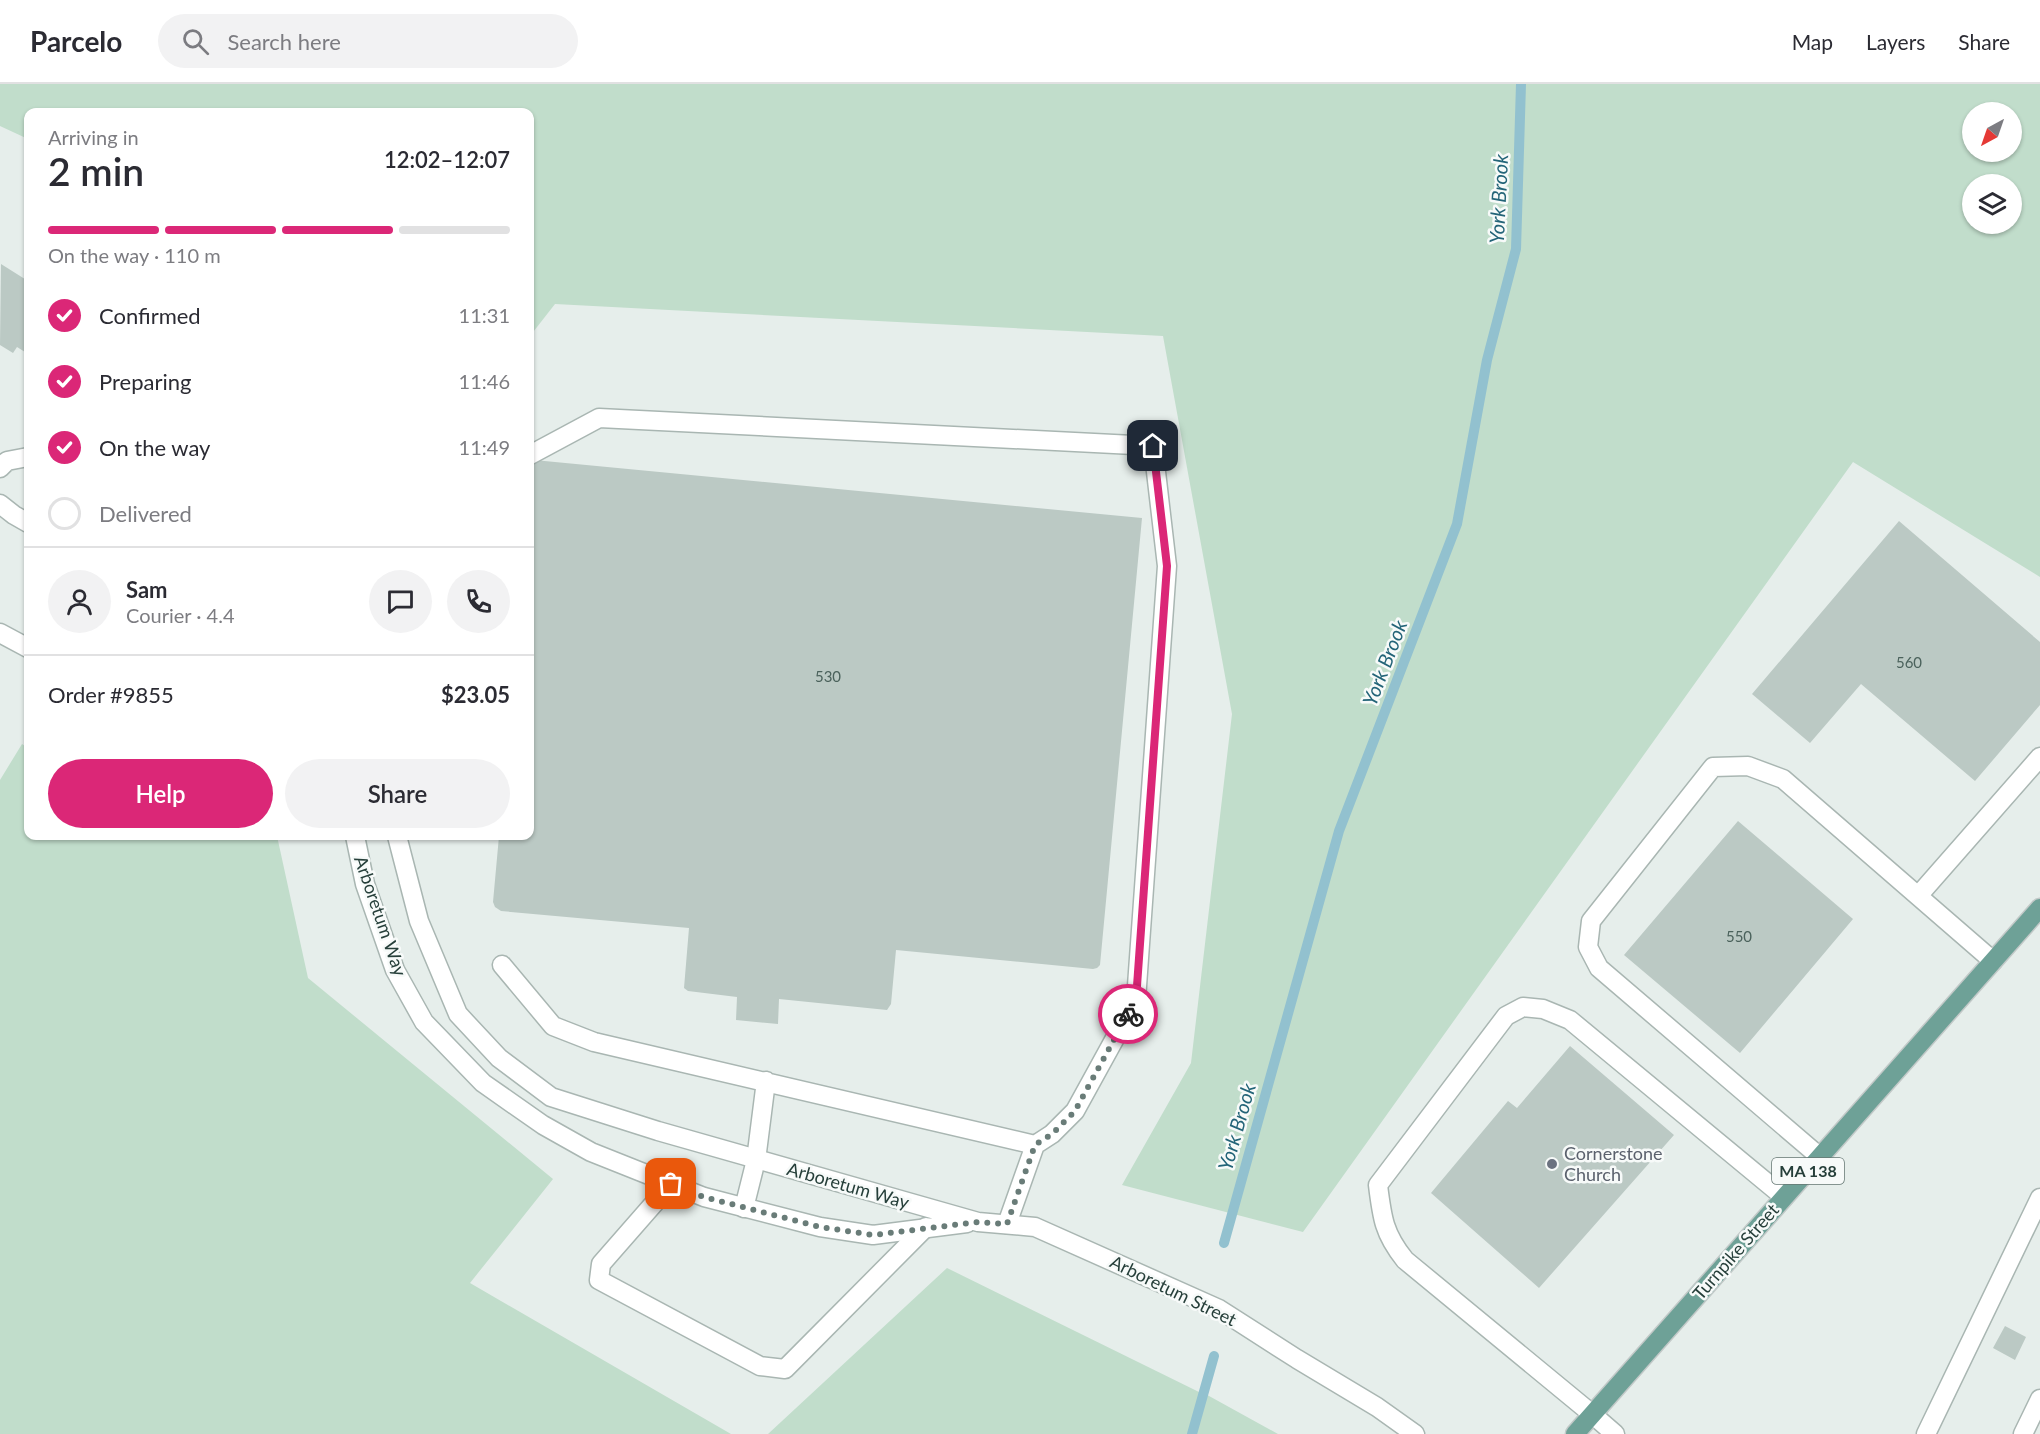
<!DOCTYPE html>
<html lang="en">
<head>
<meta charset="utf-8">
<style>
	:root { --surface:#fff; --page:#f2f2f3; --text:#2b2b33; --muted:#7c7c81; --line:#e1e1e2; --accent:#db2777 }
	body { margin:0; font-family:Lato,sans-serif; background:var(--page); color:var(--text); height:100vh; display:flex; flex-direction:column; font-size:22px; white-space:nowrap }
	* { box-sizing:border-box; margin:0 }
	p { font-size:20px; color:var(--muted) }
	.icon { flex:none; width:33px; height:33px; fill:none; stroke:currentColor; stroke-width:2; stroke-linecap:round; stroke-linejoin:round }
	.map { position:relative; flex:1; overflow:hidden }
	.side { position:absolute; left:24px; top:24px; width:510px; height:732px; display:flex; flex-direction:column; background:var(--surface); border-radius:12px; box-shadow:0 2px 4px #0004 }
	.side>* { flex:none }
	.needle { width:39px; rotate:220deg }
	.buttons { position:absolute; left:1962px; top:18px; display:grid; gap:12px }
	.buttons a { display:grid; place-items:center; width:60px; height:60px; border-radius:50%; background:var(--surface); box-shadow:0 2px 4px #0004; font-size:30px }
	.pin { position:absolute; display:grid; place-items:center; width:51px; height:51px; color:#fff; margin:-26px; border-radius:12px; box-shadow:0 3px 9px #0006 }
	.courier { position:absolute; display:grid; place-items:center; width:60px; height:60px; margin:-30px; border:4px solid #db2777; border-radius:50%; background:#fff; color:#222; box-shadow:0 2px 8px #0007 }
	.overview em { font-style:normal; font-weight:600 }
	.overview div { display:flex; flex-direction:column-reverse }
	.overview { display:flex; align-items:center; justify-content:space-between; height:102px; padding:0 24px }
	h1 { font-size:39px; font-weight:600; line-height:45px }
	.bar { display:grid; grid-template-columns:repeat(4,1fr); gap:9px 6px; align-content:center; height:72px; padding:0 24px }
	.bar i { height:8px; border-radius:4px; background:var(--line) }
	.bar .active { background:var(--accent) }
	.bar p { grid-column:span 4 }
	.line { display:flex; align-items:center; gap:15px; padding:0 24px; border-top:2px solid var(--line) }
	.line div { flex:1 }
	.round { display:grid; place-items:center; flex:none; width:63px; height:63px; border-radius:32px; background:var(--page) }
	ol { padding:0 24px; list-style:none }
	li { display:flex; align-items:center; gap:18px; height:66px }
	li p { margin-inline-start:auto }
	li .icon { padding:6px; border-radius:50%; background:var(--accent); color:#fff; stroke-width:4 }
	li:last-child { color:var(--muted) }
	li i { width:33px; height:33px; border:3px solid var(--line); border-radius:50% }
	.action { display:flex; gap:12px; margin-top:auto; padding:12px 24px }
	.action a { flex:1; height:69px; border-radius:36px; background:var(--accent); color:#fff; font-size:24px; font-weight:600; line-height:69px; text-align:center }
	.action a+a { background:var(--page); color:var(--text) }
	header { display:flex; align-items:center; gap:36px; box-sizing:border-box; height:84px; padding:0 30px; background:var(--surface); border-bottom:2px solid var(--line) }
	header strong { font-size:28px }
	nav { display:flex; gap:33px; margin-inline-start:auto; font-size:21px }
	.search { width:420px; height:54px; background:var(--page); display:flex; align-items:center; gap:15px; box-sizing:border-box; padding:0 21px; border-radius:33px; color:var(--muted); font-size:22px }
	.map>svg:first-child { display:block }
	.green { fill:#c1ddcb; fill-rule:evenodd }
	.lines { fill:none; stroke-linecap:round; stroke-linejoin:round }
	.stream { stroke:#92c1cf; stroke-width:10 }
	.building { fill:#bbc9c4 }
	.lane-casing { stroke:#a9b6b2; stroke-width:21 }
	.street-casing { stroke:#a9b6b2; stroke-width:21 }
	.primary-casing { stroke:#c2c9c8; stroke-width:21 }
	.lane { stroke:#fff; stroke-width:18 }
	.street { stroke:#fff; stroke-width:18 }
	.primary { stroke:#6ea197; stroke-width:18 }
	.done { stroke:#697c78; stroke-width:6; stroke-dasharray:0 10.8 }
	.route { stroke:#db2777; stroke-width:8 }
	.worship-dot { fill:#6b7280; stroke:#f7faf9; stroke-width:2 }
	.labels { text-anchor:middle; stroke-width:5; stroke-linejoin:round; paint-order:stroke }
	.number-label { font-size:15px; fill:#4b625c }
	.shield { fill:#f7faf9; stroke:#657773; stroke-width:1.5 }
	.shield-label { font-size:16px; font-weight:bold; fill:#263f3a }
	.street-label { font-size:18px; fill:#263f3a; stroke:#f7faf9 }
	.worship-label { font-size:18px; fill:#5b616d; stroke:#f7faf9; text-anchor:start }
	.water-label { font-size:20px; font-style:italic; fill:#236478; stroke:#f7faf9 }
</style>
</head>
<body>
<header>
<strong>Parcelo</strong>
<div class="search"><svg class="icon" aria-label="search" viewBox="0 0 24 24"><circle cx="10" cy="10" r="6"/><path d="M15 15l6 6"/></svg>Search here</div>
<nav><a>Map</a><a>Layers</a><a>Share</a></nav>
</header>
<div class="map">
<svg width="2040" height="1350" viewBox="0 0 2040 1350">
	<rect width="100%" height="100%" fill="#e6eeeb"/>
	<!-- green -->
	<path class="green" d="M0,0H2040V493L1853,378L1303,1148L1122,1101L1191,979L1232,630L1163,252L555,220L530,252V28H28V55L0,42ZM2012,28V68H1972V28ZM2012,100V140H1972V100Z
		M22,660L28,664V752H277L308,894L553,1095L470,1199L731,1350H0V696Z
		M947,1184L1199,1308L1200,1307L1278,1350H768Z"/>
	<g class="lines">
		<!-- stream -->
		<path class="stream" d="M1224,1159L1339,747L1457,440L1487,276L1516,165L1521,0
			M1192,1350L1214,1272"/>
	</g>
	<!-- building -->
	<path class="building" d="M1,180L28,197V210L26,214L28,215V263L25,268L17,263L13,269L0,261Z
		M534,376L1142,434L1100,881L1097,884L1093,885L896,866L891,920L887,926L779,915L778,940L736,936L737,913L688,907L684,904L689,844L501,827L495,823L493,818L499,752H530V428Z
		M1899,437L2040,558V621L1975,697L1861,600L1810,659L1752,610Z
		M1738,737L1853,835L1740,969L1624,871Z
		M1570,962L1674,1051L1539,1204L1431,1109L1508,1017L1517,1024Z
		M2005,1242L2026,1253L2015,1276L1993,1264Z"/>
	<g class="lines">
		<!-- lane casing -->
		<g class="lane-casing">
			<path id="lane" d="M530,371L599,334L1153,362L1167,482L1136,916L1075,1027L1052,1050L1035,1061
				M0,549L28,564
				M1918,812L2040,673
				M502,881L553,942L594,958L1035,1061L1007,1140
				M1820,1073L1599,884L1588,863L1591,837L1713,683L1748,682L1783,695L1993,877
				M671,1100L601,1180L599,1196L760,1282L785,1285L926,1143
				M744,1124L756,1076L766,997
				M1592,1330L1405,1176C1384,1150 1382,1134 1378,1101L1506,932L1523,923L1543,925L1570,936L1784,1113
				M1926,1350L2040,1114
				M2023,1350L2040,1315"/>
		</g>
		<!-- street casing -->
		<g class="street-casing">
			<path id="street" d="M0,384L7,377L28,373
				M0,420L14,431L28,439
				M355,752L365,800L395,886L424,938L483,999L543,1041L591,1068L704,1113L820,1143L873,1151L967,1139
				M397,752L419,837L458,930L499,974L551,1013L658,1047L978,1138L1035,1143L1219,1225L1297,1275L1377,1323L1415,1350
				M1592,1330L1615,1350"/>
		</g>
		<!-- primary casing -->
		<g class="primary-casing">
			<path id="primary" d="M1575,1350L2040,824"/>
		</g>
		<!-- lane -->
		<use href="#lane" class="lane"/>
		<!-- street -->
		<use href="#street" class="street"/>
		<!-- primary -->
		<use href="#primary" class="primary"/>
	</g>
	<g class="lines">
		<!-- done -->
		<path class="done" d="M671,1100L704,1113L820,1143L873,1151L978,1138L1007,1140L1035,1061L1052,1050L1075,1027L1128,930"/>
		<!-- route -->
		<path class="route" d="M1128,930L1136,916L1167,482L1153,362"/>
	</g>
	<!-- markers -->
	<circle class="worship-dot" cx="1552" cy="1080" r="6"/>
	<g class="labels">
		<!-- number labels -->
		<g class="number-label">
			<text x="1909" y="584">560</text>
			<text x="828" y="598">530</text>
			<text x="1739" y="858">550</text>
		</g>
		<!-- shield labels -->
		<rect class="shield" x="1772" y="1074" width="72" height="26" rx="4.5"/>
		<g class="shield-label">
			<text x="1808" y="1093">MA 138</text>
		</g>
		<!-- street labels -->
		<g class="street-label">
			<text transform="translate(380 832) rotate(71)" y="6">Arboretum Way</text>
			<text transform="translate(848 1102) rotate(16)" y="6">Arboretum Way</text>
			<text transform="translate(1736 1168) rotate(-49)" y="6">Turnpike Street</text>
			<text transform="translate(1173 1207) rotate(26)" y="6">Arboretum Street</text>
		</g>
		<!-- worship labels -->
		<g class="worship-label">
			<text x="1564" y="1076">Cornerstone<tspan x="1564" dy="21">Church</tspan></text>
		</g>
		<!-- water labels -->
		<g class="water-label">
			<text transform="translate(1499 115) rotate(-87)" y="7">York Brook</text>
			<text transform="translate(1385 579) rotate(-69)" y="7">York Brook</text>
			<text transform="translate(1237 1043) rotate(-74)" y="7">York Brook</text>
		</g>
	</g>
</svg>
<div class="buttons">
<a><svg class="needle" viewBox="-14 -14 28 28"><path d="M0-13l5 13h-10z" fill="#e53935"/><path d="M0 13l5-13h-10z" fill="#7c7c81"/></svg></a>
<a><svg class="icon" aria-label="layers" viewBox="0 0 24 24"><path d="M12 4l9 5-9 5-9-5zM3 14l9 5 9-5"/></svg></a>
</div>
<div class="pin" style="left:671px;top:1100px;background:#ea580c"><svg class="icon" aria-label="bag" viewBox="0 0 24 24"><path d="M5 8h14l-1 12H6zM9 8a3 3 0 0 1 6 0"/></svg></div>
<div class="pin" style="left:1153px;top:362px;background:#1f2937"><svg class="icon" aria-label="home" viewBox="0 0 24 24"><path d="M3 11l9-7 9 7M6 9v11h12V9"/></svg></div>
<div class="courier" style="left:1128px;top:930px"><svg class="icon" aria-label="bike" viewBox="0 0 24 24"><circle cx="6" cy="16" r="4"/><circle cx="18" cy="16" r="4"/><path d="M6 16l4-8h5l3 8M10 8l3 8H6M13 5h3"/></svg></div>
<section class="side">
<div class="overview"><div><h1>2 min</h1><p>Arriving in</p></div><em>12:02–12:07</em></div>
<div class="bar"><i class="active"></i><i class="active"></i><i class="active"></i><i></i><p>On the way · 110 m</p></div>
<ol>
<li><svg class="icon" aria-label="check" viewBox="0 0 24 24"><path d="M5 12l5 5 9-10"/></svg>Confirmed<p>11:31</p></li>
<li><svg class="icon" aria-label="check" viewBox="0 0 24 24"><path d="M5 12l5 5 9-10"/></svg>Preparing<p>11:46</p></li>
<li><svg class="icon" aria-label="check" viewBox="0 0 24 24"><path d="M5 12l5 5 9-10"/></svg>On the way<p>11:49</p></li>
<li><i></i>Delivered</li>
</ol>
<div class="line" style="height:108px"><a class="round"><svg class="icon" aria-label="person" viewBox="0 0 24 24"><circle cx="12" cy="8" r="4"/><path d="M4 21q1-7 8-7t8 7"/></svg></a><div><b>Sam</b><p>Courier · 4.4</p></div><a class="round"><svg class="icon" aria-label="chat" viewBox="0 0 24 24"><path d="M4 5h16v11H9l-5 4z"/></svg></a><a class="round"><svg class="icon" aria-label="phone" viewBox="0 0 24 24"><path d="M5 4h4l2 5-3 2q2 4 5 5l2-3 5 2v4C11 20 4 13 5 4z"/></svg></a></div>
<div class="line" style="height:78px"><div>Order #9855</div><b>$23.05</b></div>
<div class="action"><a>Help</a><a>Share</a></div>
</section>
</div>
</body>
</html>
